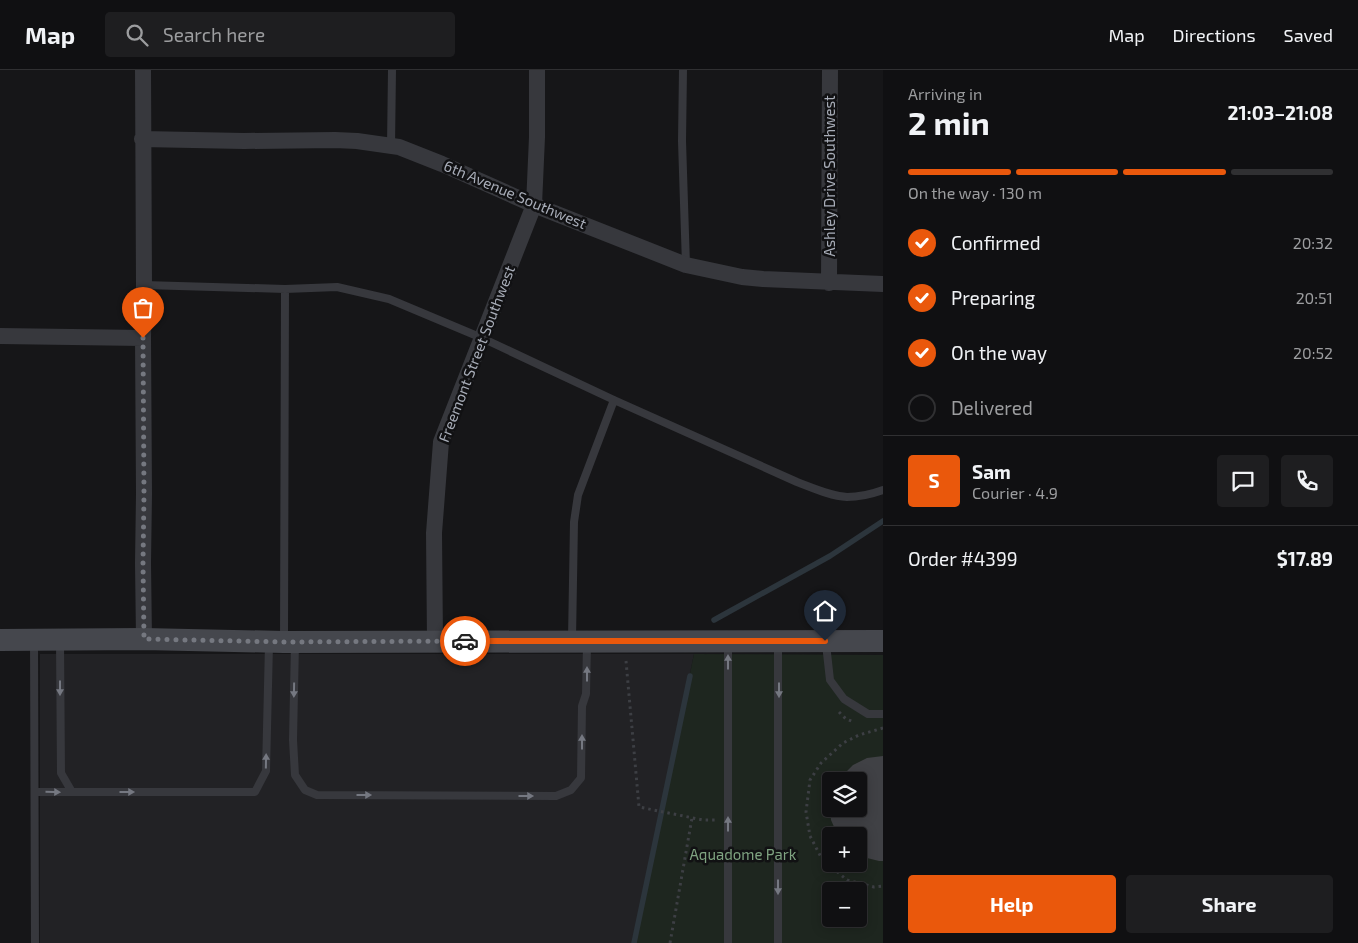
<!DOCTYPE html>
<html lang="en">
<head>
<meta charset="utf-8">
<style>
	:root { --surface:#101012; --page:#1e1e20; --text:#f1f3f6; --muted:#9c9d9f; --line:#303032; --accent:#ea580c }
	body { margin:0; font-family:"Exo 2",sans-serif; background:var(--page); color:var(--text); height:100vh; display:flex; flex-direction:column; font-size:19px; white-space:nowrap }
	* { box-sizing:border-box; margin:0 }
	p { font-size:16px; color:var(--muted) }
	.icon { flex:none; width:28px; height:28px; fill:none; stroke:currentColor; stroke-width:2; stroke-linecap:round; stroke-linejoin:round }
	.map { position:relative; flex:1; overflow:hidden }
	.sheet { display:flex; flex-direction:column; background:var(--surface); width:475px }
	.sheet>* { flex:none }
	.tools { position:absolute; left:822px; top:702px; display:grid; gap:10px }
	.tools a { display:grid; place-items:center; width:45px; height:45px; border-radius:5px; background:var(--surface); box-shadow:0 2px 12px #0003,0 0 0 1px var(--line); font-size:25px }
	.pin { position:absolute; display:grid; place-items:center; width:42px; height:42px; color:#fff; margin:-51px -21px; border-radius:50% 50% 50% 0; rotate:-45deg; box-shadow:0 0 5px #0007 }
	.pin .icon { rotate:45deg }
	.courier { position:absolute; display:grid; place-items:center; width:50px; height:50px; margin:-25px; border:4px solid #ea580c; border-radius:50%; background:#fff; color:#222; box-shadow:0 1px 6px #0007 }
	.overview em { font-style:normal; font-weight:700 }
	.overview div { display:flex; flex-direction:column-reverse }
	.overview { display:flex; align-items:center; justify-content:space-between; height:85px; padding:0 25px }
	h1 { font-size:32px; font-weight:700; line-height:38px }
	.bar { display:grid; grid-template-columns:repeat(4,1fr); gap:8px 5px; align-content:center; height:60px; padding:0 25px }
	.bar i { height:6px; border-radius:4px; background:var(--line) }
	.bar .on { background:var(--accent) }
	.bar p { grid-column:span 4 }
	.line { display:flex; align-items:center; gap:12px; padding:0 25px; border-top:1px solid var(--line) }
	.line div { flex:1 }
	.round { display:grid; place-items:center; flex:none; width:52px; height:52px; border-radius:5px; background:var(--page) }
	ol { padding:0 25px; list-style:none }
	li { display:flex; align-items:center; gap:15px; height:55px }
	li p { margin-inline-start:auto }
	li .icon { padding:5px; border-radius:50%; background:var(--accent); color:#fff; stroke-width:4 }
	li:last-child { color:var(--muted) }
	li i { width:28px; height:28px; border:2px solid var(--line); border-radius:50% }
	.action { display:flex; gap:10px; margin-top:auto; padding:10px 25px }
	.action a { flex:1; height:58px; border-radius:5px; background:var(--accent); color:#fff; font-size:20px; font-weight:700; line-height:58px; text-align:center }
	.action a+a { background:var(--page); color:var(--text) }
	header { display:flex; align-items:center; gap:30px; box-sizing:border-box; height:70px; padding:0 25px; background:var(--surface); border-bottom:1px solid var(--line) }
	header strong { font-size:24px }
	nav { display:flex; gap:28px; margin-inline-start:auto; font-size:18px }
	.search { width:350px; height:45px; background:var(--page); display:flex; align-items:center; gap:12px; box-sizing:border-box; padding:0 18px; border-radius:5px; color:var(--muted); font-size:19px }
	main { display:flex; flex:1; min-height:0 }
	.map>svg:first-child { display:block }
	.built { fill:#222225 }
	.green { fill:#1e261f; fill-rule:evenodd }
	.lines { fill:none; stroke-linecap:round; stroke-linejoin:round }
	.stream { stroke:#2c353c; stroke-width:5.5 }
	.building { fill:#404145 }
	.path { stroke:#3d3f44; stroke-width:3; stroke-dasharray:2.5 4; stroke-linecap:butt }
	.lane { stroke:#37383d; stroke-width:8 }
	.street { stroke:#37383d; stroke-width:16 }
	.secondary { stroke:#45474d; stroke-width:22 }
	.oneway { fill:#757881 }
	.done { stroke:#757880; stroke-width:5; stroke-dasharray:0 9 }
	.route { stroke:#ea580c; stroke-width:6 }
	.labels { text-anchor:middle; stroke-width:5; stroke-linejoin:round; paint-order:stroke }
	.street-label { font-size:15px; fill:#a8adb8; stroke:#111113 }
	.park-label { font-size:15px; fill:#7fa381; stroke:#111113 }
</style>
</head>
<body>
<header>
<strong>Map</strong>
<div class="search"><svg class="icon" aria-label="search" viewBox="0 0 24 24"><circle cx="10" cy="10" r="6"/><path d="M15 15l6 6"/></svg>Search here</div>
<nav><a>Map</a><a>Directions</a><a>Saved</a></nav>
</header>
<main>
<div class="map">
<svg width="883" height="873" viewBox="0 0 883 873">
	<rect width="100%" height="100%" fill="#161618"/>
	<!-- built -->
	<path class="built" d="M40,584H694L635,873H40Z"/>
	<!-- green -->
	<path class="green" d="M694,584L883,585V873H635ZM831,711H859V739H831ZM831,766H859V794H831ZM831,821H859V849H831Z"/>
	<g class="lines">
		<!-- stream -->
		<path class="stream" d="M714,550L830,486L883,451
			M634,873L690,606"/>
	</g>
	<!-- building -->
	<path class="building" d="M883,686V791H879L863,787L859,785V766H838L831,750L830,739H859V711H838L842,706L853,695L867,688Z"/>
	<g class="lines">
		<!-- path -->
		<path class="path" d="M626,591L639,737L703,750H717
			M839,642L846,649L854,652
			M883,658L859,665L843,673L821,693L810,710L806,742L810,766L822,789L847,810L874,817L883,816
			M670,873L692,748"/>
		<!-- lane -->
		<path class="lane" d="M683,0L682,71L686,195
			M391,76L392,0
			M144,215L285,219L337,217L389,229L482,268L614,330L797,412C813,418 830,426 847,427C859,427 872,424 883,420
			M572,569L574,452L578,425L614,330
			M284,570L285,219
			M34,571L35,873
			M60,571L61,703L72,722H255L266,701L269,574
			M295,573L293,670L295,705L305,720L317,725L556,726L571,720L581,708L582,636L586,624L587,574
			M826,574L830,610L844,629L868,644H883
			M35,722H72
			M728,873V573
			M778,873V573"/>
		<!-- street -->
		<path class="street" d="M143,0L144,215L143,268L144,424L143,493L144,569
			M142,69L244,71L335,70L357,71L399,77L442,94L534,135L686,195L742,207L763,209L883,214
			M829,213L830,0
			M0,266L143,268
			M435,571L434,463L441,372L534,135L537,67V0"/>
		<!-- secondary -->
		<path class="secondary" d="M0,570L144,569L284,572L883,571"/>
	</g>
	<!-- one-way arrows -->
	<defs><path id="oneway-solid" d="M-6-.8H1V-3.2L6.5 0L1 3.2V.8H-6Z" transform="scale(1.25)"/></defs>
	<g class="oneway">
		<use href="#oneway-solid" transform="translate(728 592) rotate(-90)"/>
		<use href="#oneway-solid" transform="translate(587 604) rotate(-90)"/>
		<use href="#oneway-solid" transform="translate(60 618) rotate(90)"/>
		<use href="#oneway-solid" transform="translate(294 620) rotate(91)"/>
		<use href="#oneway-solid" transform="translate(779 620) rotate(90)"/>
		<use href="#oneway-solid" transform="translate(582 672) rotate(-90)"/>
		<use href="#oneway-solid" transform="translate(266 691) rotate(-89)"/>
		<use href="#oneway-solid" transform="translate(53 722) rotate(1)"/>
		<use href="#oneway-solid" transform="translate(127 722)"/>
		<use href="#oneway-solid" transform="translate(364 725)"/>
		<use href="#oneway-solid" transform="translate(526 726)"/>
		<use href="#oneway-solid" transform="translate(728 754) rotate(-90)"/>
		<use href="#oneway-solid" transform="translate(778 817) rotate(90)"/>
	</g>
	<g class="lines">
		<!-- done -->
		<path class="done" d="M143,268L144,424L143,493L144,569L284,572L465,571"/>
		<!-- route -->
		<path class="route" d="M465,571H825"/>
	</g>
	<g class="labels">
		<!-- street labels -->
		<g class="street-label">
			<text transform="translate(830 106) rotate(-90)" y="5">Ashley Drive Southwest</text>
			<text transform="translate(515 125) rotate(23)" y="5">6th Avenue Southwest</text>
			<text transform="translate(477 284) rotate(-69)" y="5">Freemont Street Southwest</text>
		</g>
		<!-- park labels -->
		<g class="park-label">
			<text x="743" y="790">Aquadome Park</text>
		</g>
	</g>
</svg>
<div class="tools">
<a><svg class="icon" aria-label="layers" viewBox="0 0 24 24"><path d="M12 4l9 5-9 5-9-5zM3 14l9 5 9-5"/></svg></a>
<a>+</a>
<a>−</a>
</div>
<div class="pin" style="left:143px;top:268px;background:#ea580c"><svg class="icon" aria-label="bag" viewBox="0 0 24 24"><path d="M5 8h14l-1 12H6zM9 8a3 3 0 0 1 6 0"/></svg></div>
<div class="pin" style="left:825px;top:571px;background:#1f2937"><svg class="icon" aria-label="home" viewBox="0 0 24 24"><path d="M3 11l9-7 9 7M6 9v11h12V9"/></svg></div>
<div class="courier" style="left:465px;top:571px"><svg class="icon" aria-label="car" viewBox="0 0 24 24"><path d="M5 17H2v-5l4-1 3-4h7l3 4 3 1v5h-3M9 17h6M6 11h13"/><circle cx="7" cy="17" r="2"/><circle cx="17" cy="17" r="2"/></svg></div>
</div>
<section class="sheet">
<div class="overview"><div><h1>2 min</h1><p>Arriving in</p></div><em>21:03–21:08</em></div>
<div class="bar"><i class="on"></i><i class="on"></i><i class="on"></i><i></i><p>On the way · 130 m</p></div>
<ol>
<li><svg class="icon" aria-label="check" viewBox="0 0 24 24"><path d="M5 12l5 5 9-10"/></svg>Confirmed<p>20:32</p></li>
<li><svg class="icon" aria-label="check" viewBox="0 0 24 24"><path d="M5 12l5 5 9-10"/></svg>Preparing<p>20:51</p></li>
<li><svg class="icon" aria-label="check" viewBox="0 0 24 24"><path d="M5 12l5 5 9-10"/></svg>On the way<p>20:52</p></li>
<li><i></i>Delivered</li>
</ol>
<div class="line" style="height:90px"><b class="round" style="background:var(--accent);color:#fff">S</b><div><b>Sam</b><p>Courier · 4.9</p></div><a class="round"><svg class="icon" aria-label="chat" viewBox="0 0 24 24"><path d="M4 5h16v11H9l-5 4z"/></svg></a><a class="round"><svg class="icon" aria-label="phone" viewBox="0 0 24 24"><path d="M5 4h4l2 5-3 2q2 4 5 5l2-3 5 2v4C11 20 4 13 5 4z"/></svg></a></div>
<div class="line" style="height:65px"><div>Order #4399</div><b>$17.89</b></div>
<div class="action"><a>Help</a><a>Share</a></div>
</section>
</main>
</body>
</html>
